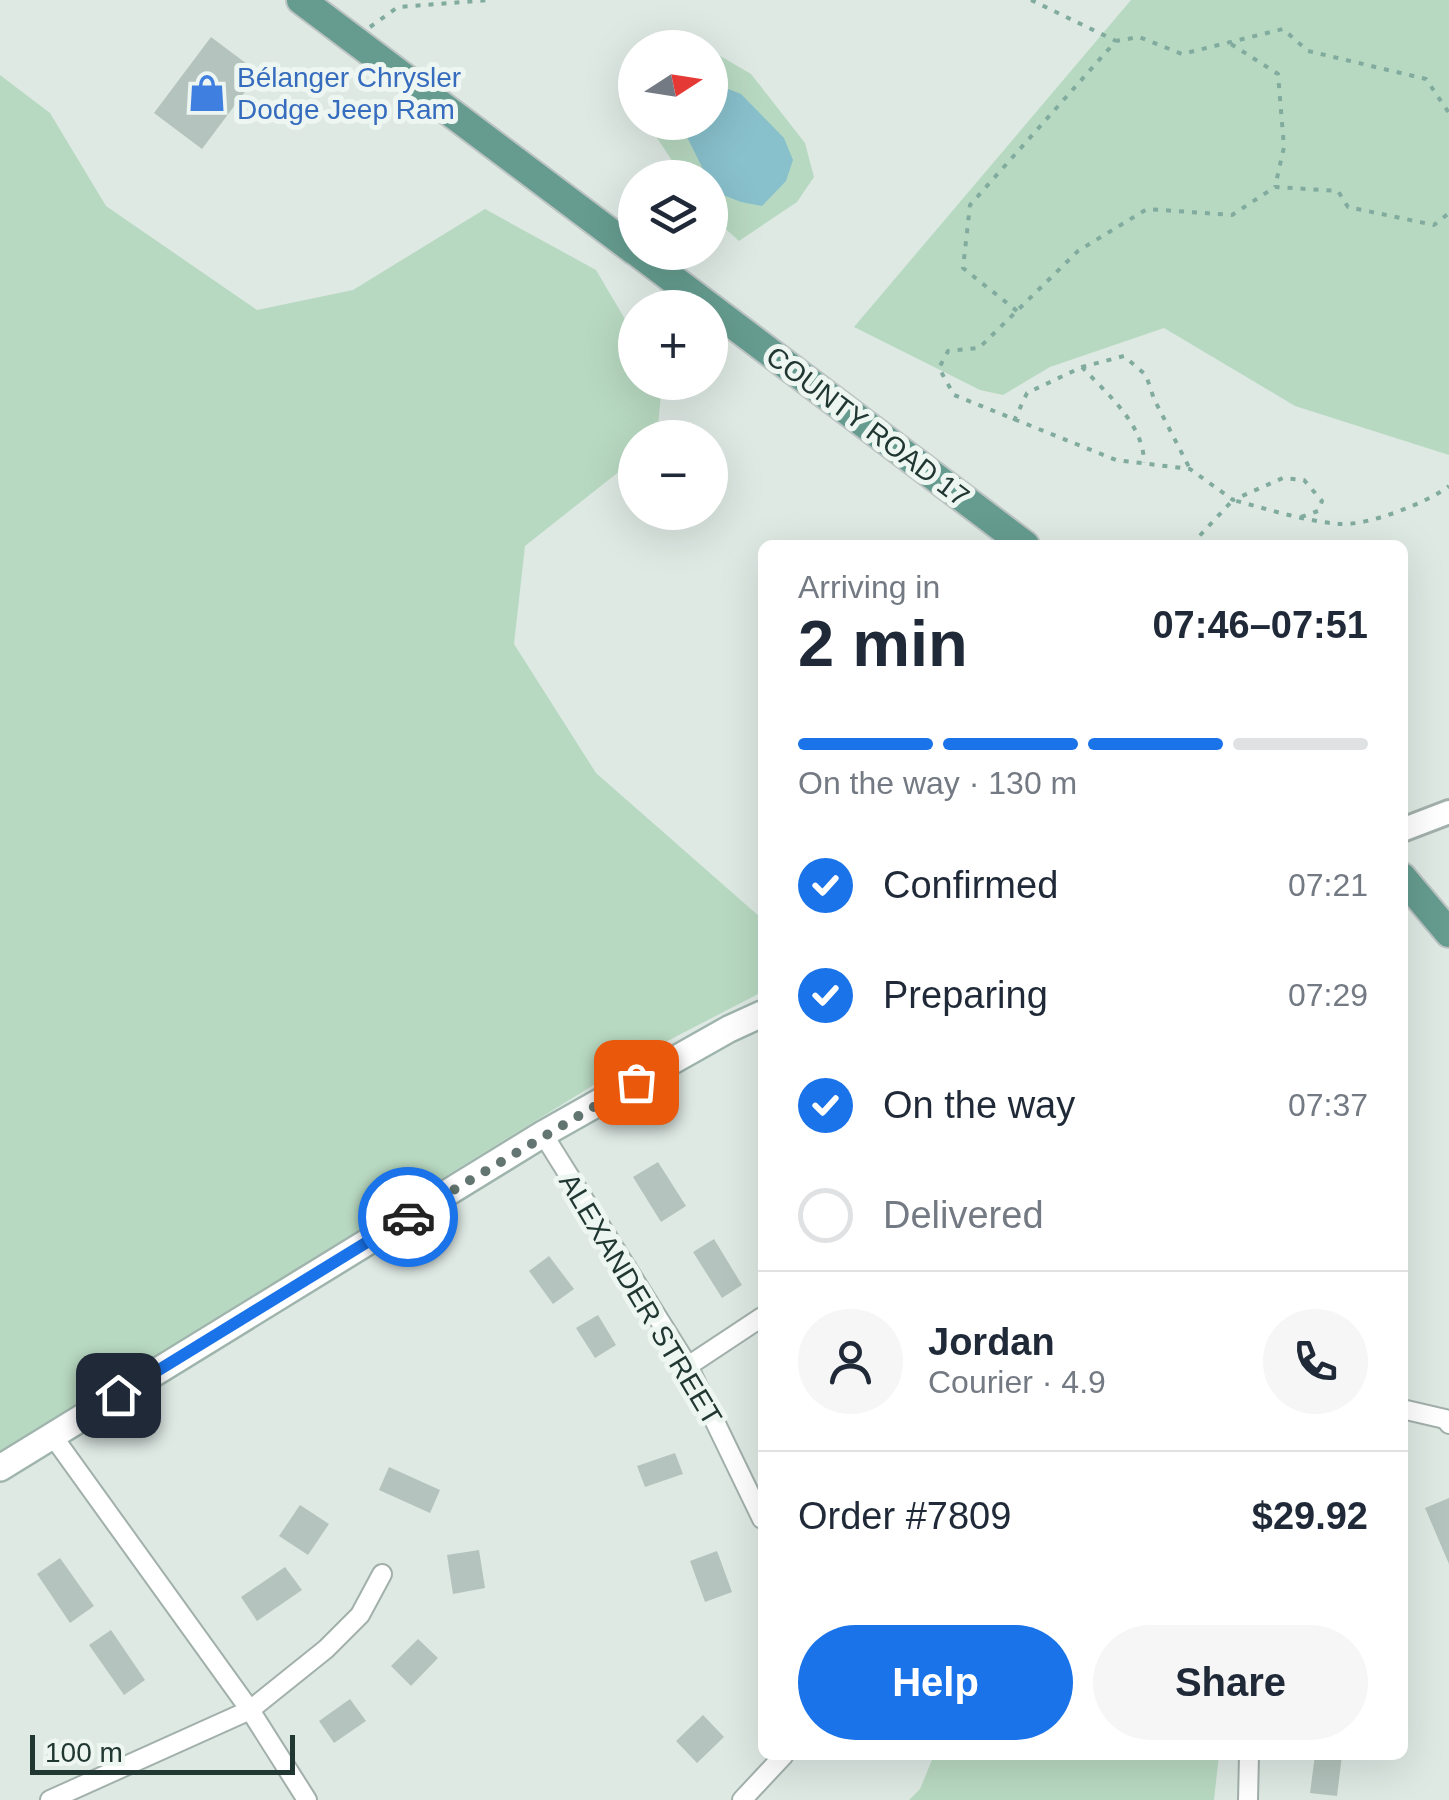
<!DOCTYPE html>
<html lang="en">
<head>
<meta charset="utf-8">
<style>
	:root { --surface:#fff; --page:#f6f6f7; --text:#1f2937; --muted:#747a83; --line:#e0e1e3; --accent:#1a73e8 }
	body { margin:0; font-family:Arial,sans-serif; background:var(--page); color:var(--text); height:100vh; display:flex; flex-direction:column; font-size:38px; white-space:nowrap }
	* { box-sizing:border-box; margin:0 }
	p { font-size:32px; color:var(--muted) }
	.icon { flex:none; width:55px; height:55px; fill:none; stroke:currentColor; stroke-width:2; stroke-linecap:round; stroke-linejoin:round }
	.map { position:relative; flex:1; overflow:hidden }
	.drawer { position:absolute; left:758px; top:540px; width:650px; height:1220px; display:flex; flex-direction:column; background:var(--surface); border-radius:15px; box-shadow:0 10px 40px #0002 }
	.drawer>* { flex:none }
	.needle { width:65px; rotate:78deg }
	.tools { position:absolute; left:618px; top:30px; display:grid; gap:20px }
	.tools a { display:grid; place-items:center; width:110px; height:110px; border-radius:50%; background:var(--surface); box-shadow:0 10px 40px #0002; font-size:50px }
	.scale { position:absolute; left:30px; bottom:25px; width:265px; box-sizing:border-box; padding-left:10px; border:5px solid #213732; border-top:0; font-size:28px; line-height:35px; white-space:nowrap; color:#213732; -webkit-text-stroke:8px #eef6f2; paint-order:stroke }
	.pin { position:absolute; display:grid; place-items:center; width:85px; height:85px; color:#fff; margin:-42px; border-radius:20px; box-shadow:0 5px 15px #0006 }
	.courier { position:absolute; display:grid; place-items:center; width:100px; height:100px; margin:-50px; border:8px solid #1a73e8; border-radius:50%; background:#fff; color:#222; box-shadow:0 2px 12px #0007 }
	.head em { font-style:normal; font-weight:700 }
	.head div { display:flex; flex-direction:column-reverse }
	.head { display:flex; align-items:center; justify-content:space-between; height:170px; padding:0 40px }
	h1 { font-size:65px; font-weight:700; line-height:75px }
	.bar { display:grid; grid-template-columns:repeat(4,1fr); gap:15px 10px; align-content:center; height:120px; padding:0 40px }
	.bar i { height:12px; border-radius:8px; background:var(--line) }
	.bar .on { background:var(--accent) }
	.bar p { grid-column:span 4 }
	.line { display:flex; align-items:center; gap:25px; padding:0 40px; border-top:2px solid var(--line) }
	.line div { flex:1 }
	.round { display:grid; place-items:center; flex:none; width:105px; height:105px; border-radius:52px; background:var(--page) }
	ol { padding:0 40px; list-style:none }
	li { display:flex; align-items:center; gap:30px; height:110px }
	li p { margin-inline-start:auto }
	li .icon { padding:10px; border-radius:50%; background:var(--accent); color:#fff; stroke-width:4 }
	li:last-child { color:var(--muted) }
	li i { width:55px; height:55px; border:5px solid var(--line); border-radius:50% }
	.cta { display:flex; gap:20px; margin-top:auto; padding:20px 40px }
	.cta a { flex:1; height:115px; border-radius:60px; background:var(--accent); color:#fff; font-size:40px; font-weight:700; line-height:115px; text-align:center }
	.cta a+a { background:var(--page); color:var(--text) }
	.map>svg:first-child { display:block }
	.green { fill:#b8d9c1 }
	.water { fill:#88c0cc }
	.building { fill:#b4c3bd }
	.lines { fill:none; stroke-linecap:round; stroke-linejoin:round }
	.minor-casing { stroke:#a2b0ab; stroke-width:22 }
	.tertiary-casing { stroke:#a2b0ab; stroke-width:28 }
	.secondary-casing { stroke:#9eb4ac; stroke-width:30 }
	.primary-casing { stroke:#bcc3c2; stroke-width:32 }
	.path { stroke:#80ab9e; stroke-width:4; stroke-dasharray:5 8; stroke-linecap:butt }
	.minor { stroke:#fff; stroke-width:18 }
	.tertiary { stroke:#fff; stroke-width:22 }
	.secondary { stroke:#fff; stroke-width:25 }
	.primary { stroke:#659c8f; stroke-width:28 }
	.done { stroke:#637570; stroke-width:10; stroke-dasharray:0 18 }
	.route { stroke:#1a73e8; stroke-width:12 }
	.labels { text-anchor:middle; stroke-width:10; stroke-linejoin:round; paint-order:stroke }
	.shop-label { font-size:28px; fill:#366cbe; stroke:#eef6f2; text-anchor:start }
	.street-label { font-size:28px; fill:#213732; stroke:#eef6f2 }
</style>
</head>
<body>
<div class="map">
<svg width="1449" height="1800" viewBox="0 0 1449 1800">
	<rect width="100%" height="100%" fill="#dee9e4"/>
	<!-- green -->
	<path class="green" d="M1131,0H1449V455L1295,406L1164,328L1050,367L1003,395L980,390L854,327Z
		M710,50L751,74L805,143L814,177L797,202L739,241L710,215V178L683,177L647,123L710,122Z
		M0,75L50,113L106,206L257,310L353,290L485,209L596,270L635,336V382L662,383L657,437L635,438V459L525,546L514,644L596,773L760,917L762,992L652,1049L0,1451Z
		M934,1755H1219L1214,1800H909L920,1789Z"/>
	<!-- water -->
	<path class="water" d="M710,82L741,94L784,138L793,160L786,181L762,206L741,202L713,191L710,178L707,177L680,123L710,122Z"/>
	<!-- building -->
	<path class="building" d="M211,37L259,73L202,149L154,113Z
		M658,1162L686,1206L661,1222L633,1177Z
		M714,1239L742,1285L722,1298L693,1252Z
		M549,1256L574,1289L553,1304L529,1271Z
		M598,1315L616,1345L595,1358L576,1328Z
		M675,1453L683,1474L645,1487L637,1466Z
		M389,1467L440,1490L430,1513L379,1490Z
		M1449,1498V1564L1425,1508Z
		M300,1505L329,1524L308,1555L279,1536Z
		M479,1550L485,1588L453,1594L447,1555Z
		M717,1551L732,1592L705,1602L690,1561Z
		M60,1558L94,1606L70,1623L37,1574Z
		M285,1567L302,1590L257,1621L241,1597Z
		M111,1630L145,1680L124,1695L89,1645Z
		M418,1639L438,1658L411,1686L391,1666Z
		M350,1699L366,1721L334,1743L319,1721Z
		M703,1715L724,1737L697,1763L676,1741Z
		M1315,1755H1342L1337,1796L1310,1793Z"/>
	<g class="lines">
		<!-- minor casing -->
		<g class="minor-casing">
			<path id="minor" d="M543,1134L688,1366L762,1519
				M688,1366L762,1317
				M1402,1409L1445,1419L1449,1424
				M52,1435L250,1710L307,1800
				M50,1800L250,1710L326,1649L360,1615L382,1574
				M742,1800L784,1755
				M1248,1800L1249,1755"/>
		</g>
		<!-- tertiary casing -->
		<g class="tertiary-casing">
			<path id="tertiary" d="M1402,830L1449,812"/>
		</g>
		<!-- secondary casing -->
		<g class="secondary-casing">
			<path id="secondary" d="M0,1468L543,1134L729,1029L762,1014"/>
		</g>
		<!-- primary casing -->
		<g class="primary-casing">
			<path id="primary" d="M301,0L635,251
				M637,252L1025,545
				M1402,877L1449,933"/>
		</g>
		<!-- path -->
		<path class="path" d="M1031,0L1116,41
			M370,27L398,7L489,0
			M1231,44L1278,74L1284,147L1275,187
			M1017,311L963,268L970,205L1116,41L1139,37L1182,54L1283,29L1308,51L1426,79L1449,113
			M1082,367C1107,394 1144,424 1144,463
			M1014,421L1027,393L1082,367L1124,356L1146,375L1154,399L1190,469
			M1301,517L1318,511L1322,501L1304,480L1283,478L1233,500L1190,469L1116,460L954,395L939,368L948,351L979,348L1078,251L1147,209L1232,215L1275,187L1338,191L1348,207L1434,225L1449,213
			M1191,545L1233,500C1267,509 1304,521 1340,524C1367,526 1427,503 1449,486"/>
		<!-- minor -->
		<use href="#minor" class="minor"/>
		<!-- tertiary -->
		<use href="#tertiary" class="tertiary"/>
		<!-- secondary -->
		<use href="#secondary" class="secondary"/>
		<!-- primary -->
		<use href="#primary" class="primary"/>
	</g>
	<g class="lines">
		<!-- done -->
		<path class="done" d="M408,1217L636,1082"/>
		<!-- route -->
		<path class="route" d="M118,1395L408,1217"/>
	</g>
	<!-- icons -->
	<defs>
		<g id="shop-bare" transform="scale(3)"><path d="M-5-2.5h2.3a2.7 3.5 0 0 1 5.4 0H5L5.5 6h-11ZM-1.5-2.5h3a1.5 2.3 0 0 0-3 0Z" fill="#3f7fe0" stroke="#eef6f2" stroke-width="2.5" paint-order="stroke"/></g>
	</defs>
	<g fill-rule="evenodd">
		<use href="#shop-bare" x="207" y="93"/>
	</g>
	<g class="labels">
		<!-- shop labels -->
		<g class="shop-label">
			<text x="237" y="87">Bélanger Chrysler<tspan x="237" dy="32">Dodge Jeep Ram</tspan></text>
		</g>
		<!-- street labels -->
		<g class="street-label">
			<text transform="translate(868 426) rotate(37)" y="10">COUNTY ROAD 17</text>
			<text transform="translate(641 1299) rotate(59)" y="10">ALEXANDER STREET</text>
		</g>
	</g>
</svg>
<div class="tools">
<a><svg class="needle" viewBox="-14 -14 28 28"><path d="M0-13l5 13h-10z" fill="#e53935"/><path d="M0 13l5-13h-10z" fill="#747a83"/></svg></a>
<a><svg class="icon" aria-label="layers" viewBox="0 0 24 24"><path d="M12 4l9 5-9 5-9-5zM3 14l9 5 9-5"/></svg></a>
<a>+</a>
<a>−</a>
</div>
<div class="scale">100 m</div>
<div class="pin" style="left:636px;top:1082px;background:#ea580c"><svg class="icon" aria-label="bag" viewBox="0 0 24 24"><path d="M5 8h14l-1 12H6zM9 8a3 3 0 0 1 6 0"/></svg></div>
<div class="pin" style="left:118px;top:1395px;background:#1f2937"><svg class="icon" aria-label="home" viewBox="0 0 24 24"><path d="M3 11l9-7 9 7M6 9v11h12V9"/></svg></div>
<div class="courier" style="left:408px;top:1217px"><svg class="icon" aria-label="car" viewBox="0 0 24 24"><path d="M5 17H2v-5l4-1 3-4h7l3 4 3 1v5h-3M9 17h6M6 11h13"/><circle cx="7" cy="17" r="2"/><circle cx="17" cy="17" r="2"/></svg></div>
<section class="drawer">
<div class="head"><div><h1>2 min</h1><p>Arriving in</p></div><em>07:46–07:51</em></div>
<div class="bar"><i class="on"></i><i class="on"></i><i class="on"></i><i></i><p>On the way · 130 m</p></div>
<ol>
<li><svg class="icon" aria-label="check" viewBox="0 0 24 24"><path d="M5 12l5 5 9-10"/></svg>Confirmed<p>07:21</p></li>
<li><svg class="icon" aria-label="check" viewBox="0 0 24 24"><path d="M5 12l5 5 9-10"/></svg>Preparing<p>07:29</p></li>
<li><svg class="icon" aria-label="check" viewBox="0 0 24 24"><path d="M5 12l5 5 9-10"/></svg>On the way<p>07:37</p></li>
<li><i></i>Delivered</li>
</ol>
<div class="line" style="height:180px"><a class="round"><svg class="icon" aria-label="person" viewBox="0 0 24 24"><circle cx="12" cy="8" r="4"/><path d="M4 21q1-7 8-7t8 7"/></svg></a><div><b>Jordan</b><p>Courier · 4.9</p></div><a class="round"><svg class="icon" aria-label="phone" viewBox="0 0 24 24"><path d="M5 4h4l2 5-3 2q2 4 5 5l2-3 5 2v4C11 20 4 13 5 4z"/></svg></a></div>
<div class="line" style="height:130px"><div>Order #7809</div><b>$29.92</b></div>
<div class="cta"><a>Help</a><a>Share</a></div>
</section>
</div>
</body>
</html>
